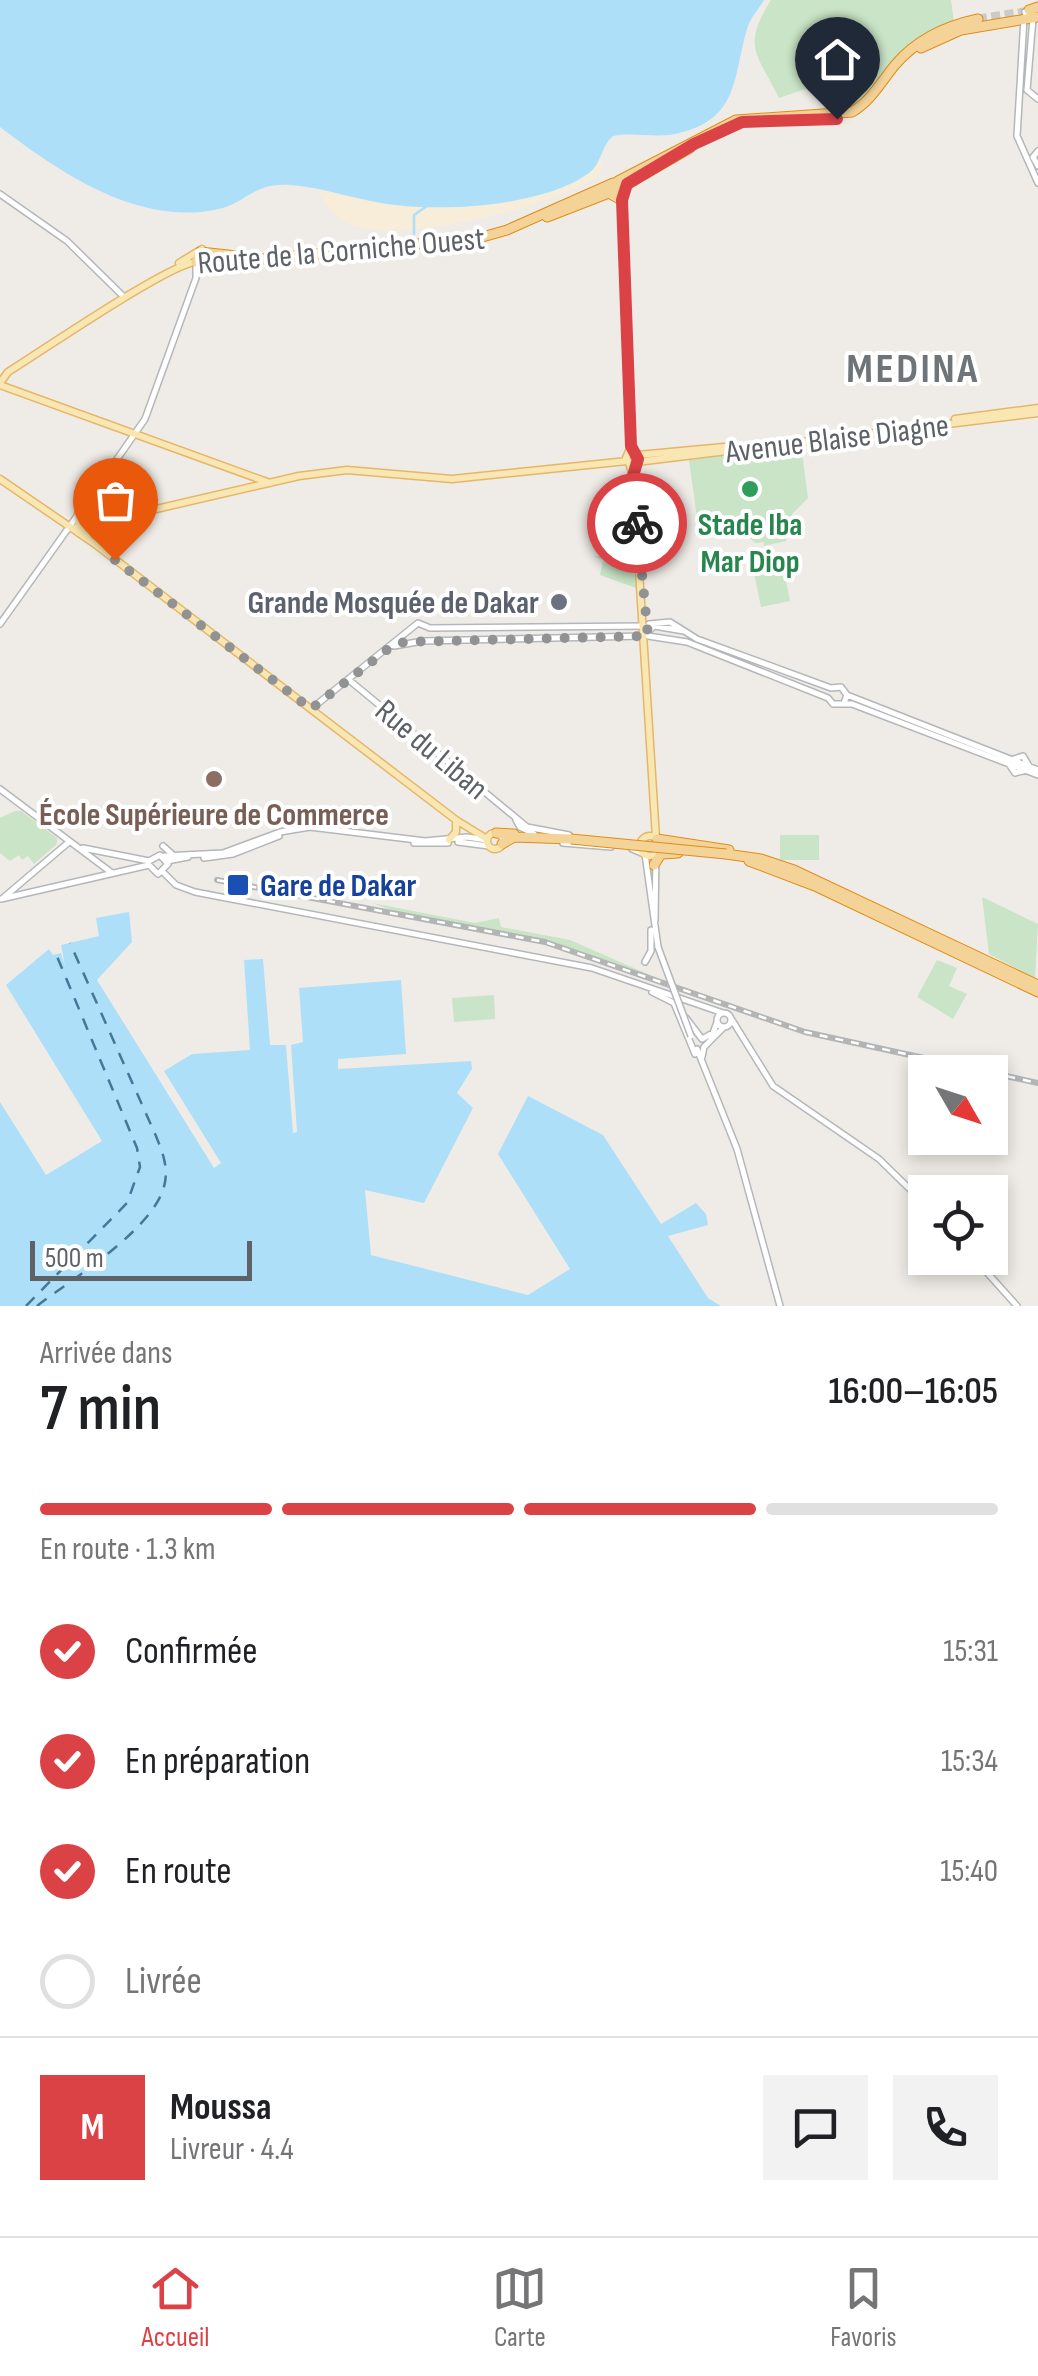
<!DOCTYPE html>
<html lang="fr">
<head>
<meta charset="utf-8">
<style>
	:root { --surface:#fff; --page:#f2f2f2; --text:#202124; --muted:#757577; --line:#e0e0e0; --accent:#db4246 }
	body { margin:0; font-family:"Sofia Sans Condensed",sans-serif; background:var(--page); color:var(--text); height:100vh; display:flex; flex-direction:column; font-size:38px; white-space:nowrap }
	* { box-sizing:border-box; margin:0 }
	p { font-size:32px; color:var(--muted) }
	.icon { flex:none; width:55px; height:55px; fill:none; stroke:currentColor; stroke-width:2; stroke-linecap:round; stroke-linejoin:round }
	.map { position:relative; height:1306px; overflow:hidden }
	.side { display:flex; flex-direction:column; background:var(--surface); flex:1 }
	.side>* { flex:none }
	.needle { width:65px; rotate:129deg }
	.buttons { position:absolute; left:908px; top:1055px; display:grid; gap:20px }
	.buttons a { display:grid; place-items:center; width:100px; height:100px; border-radius:0px; background:var(--surface); box-shadow:0 5px 15px #0003; font-size:50px }
	.scale { position:absolute; left:30px; bottom:25px; width:222px; box-sizing:border-box; padding-left:10px; border:5px solid #5e6266; border-top:0; font-size:28px; line-height:35px; white-space:nowrap; color:#5e6266; -webkit-text-stroke:8px #fff; paint-order:stroke }
	.pin { position:absolute; display:grid; place-items:center; width:85px; height:85px; color:#fff; margin:-102px -42px; border-radius:50% 50% 50% 0; rotate:-45deg; box-shadow:0 0 10px #0007 }
	.pin .icon { rotate:45deg }
	.courier { position:absolute; display:grid; place-items:center; width:100px; height:100px; margin:-50px; border:8px solid #db4246; border-radius:50%; background:#fff; color:#222; box-shadow:0 2px 12px #0007 }
	.overview em { font-style:normal; font-weight:600 }
	.overview div { display:flex; flex-direction:column-reverse }
	.overview { display:flex; align-items:center; justify-content:space-between; height:170px; padding:0 40px }
	h1 { font-size:65px; font-weight:600; line-height:75px }
	.bar { display:grid; grid-template-columns:repeat(4,1fr); gap:15px 10px; align-content:center; height:120px; padding:0 40px }
	.bar i { height:12px; border-radius:8px; background:var(--line) }
	.bar .active { background:var(--accent) }
	.bar p { grid-column:span 4 }
	.line { display:flex; align-items:center; gap:25px; padding:0 40px; border-top:2px solid var(--line) }
	.line div { flex:1 }
	.round { display:grid; place-items:center; flex:none; width:105px; height:105px; border-radius:0px; background:var(--page) }
	ol { padding:0 40px; list-style:none }
	li { display:flex; align-items:center; gap:30px; height:110px }
	li p { margin-inline-start:auto }
	li .icon { padding:10px; border-radius:50%; background:var(--accent); color:#fff; stroke-width:4 }
	li:last-child { color:var(--muted) }
	li i { width:55px; height:55px; border:5px solid var(--line); border-radius:50% }
	.tabs { display:flex; justify-content:space-around; align-items:center; height:140px; border-top:2px solid var(--line); background:var(--surface); font-size:28px; color:var(--muted) }
	.tabs a { display:grid; justify-items:center; gap:5px }
	.tabs .active { color:var(--accent) }
	.map>svg:first-child { display:block }
	.green { fill:#c9e4c6 }
	.sand { fill:#f8edd9 }
	.water { fill:#aedff8 }
	.lines { fill:none; stroke-linecap:round; stroke-linejoin:round }
	.stream { stroke:#aedff8; stroke-width:2.5 }
	.ferry { stroke:#457798; stroke-width:2.5; stroke-dasharray:12 10; stroke-linecap:butt }
	.highway-tunnel { stroke:#cbcac7; stroke-width:9; stroke-dasharray:9 4.5; stroke-linecap:butt }
	.minor-casing { stroke:#b4b7ba; stroke-width:8 }
	.major-casing { stroke:#e5b66a; stroke-width:9 }
	.highway-casing { stroke:#e28c14; stroke-width:11 }
	.minor { stroke:#fff; stroke-width:5 }
	.major { stroke:#f8e6b3; stroke-width:6 }
	.highway { stroke:#f4d399; stroke-width:9 }
	.rail-casing { stroke:#b3b4b4; stroke-width:6 }
	.rail { stroke:#fff; stroke-width:2.5; stroke-dasharray:8; stroke-linecap:butt }
	.minor-bridge-casing { stroke:#b4b7ba; stroke-width:8; stroke-linecap:butt }
	.highway-bridge-casing { stroke:#e28c14; stroke-width:11; stroke-linecap:butt }
	.minor-bridge { stroke:#fff; stroke-width:5 }
	.highway-bridge { stroke:#f4d399; stroke-width:9 }
	.done { stroke:#919293; stroke-width:10; stroke-dasharray:0 18 }
	.route { stroke:#db4246; stroke-width:12 }
	.leisure-dot { fill:#2e9e5b; stroke:#fff; stroke-width:4 }
	.worship-dot { fill:#6b7280; stroke:#fff; stroke-width:4 }
	.education-dot { fill:#8d6e63; stroke:#fff; stroke-width:4 }
	.transit-dot { fill:#1a4fb4; stroke:#fff; stroke-width:4 }
	.labels { text-anchor:middle; stroke-width:8; stroke-linejoin:round; paint-order:stroke }
	.street-label { font-size:32px; fill:#5e6266; stroke:#fff }
	.leisure-label { font-size:32px; font-weight:bold; fill:#27864d; stroke:#fff }
	.worship-label { font-size:32px; font-weight:bold; fill:#5b616d; stroke:#fff; text-anchor:end }
	.education-label { font-size:32px; font-weight:bold; fill:#785e54; stroke:#fff }
	.transit-label { font-size:32px; font-weight:bold; fill:#164399; stroke:#fff; text-anchor:start }
	.district-label { font-size:42px; font-weight:bold; letter-spacing:2.5px; fill:#6f7478; stroke:#fff }
</style>
</head>
<body>
<div class="map">
<svg width="1038" height="1306" viewBox="0 0 1038 1306">
	<rect width="100%" height="100%" fill="#efece7"/>
	<!-- green -->
	<path class="green" d="M771,0H951L954,23C915,28 880,73 861,105L853,107L814,86L779,98C756,52 742,47 771,0Z
		M801,445L808,498L792,514L786,541L764,546V542L756,543L741,532L728,534L730,527L723,521L698,526L689,460Z
		M593,556H632L636,588L600,575L603,560Z
		M783,566L790,601L761,607L754,573Z
		M15,811H21L57,838V844L34,864L28,856L22,860L19,855L10,861L0,853V818Z
		M780,835H819V860H780Z
		M982,897L1038,924L1035,978L989,954Z
		M372,903L475,923L499,918L501,927L570,940L668,983L559,944L400,913Z
		M937,960L957,968L949,986L967,994L953,1019L917,997Z
		M494,995L495,1019L454,1022L452,998Z"/>
	<!-- sand -->
	<path class="sand" d="M601,160L602,169L597,176C554,206 398,246 349,224C333,217 326,204 317,191C342,194 368,203 394,205C447,209 568,209 601,160Z"/>
	<!-- water -->
	<path class="water" d="M0,0H764C759,9 751,17 748,26C732,77 741,120 675,134C654,138 632,132 613,136C601,146 602,163 589,173C543,207 436,213 381,203C351,198 321,187 291,185C251,182 248,204 214,210C136,225 59,172 0,127Z
		M129,912L132,942L97,980L214,1168L221,1163L164,1071L192,1054L250,1050L244,960L263,959L270,1045H286L293,1133L297,1132L291,1045L303,1042L299,988L401,980L406,1054L338,1059V1069L471,1061L472,1069L457,1093L473,1108L424,1203L365,1190L371,1255L528,1295L570,1269L498,1154L528,1096L603,1135L661,1224L696,1203L706,1214L708,1225L668,1236L708,1298L721,1306H0V1102L46,1175L102,1141L6,985L49,949L53,955L61,953L65,966L61,945L99,936L96,918Z"/>
	<g class="lines">
		<!-- stream -->
		<path class="stream" d="M414,234V215L427,206"/>
		<!-- ferry -->
		<path class="ferry" d="M26,1306L127,1203L140,1167L137,1148L56,954
			M37,1306C73,1278 158,1227 165,1182C168,1165 162,1151 156,1136L70,943"/>
		<!-- highway-tunnel -->
		<path class="highway-tunnel" d="M978,19L1030,11"/>
		<!-- minor casing -->
		<g class="minor-casing">
			<path id="minor" d="M1029,11L1030,15L1026,16L1025,12Z
				M1024,18L1017,136L1038,183
				M1027,90L1033,18
				M1027,90L1038,99
				M1038,151L1033,157L1038,166
				M0,194L67,241L124,297
				M83,508L145,419L196,278V262
				M0,624L77,516
				M649,624L670,622L697,639L831,688L841,687L847,695L844,703
				M648,636L687,642L828,698L833,704H852L1038,775
				M394,646L423,641L644,636L654,626L684,631
				M349,680L527,827L569,835
				M847,695L1038,770
				M311,709L418,623L430,628L644,626
				M1011,760L1023,756L1029,766
				M1009,764L1015,773L1027,770
				M0,789L112,873
				M516,820L520,827L534,834
				M458,842L489,846
				M414,843H448
				M563,843L611,847
				M163,846L172,854
				M83,848L149,861
				M632,849L644,854
				M645,854L658,947
				M164,856L223,853L280,832L310,827L425,841L467,837L487,840
				M204,858L233,854L279,836
				M167,861L188,857
				M149,865L158,874L168,864L160,855L149,861
				M163,872L176,885L195,892L592,968L723,1013
				M3,898L69,842
				M1,899L149,865
				M655,920L656,853
				M645,962L651,951V930
				M652,992L674,1003L695,1054
				M717 1020a7 7 0 1 1 14 0a7 7 0 1 1-14 0Z
				M686,1018L702,1039L713,1033L717,1022
				M732,1020L773,1086L879,1159L925,1204
				M697,1049L737,1149L780,1306
				M702,1057L704,1047L724,1027
				M974,1258L1017,1306"/>
		</g>
		<!-- major casing -->
		<g class="major-casing">
			<path id="major" d="M621,199L631,446L626,458L630,464
				M179,263L202,249
				M0,383L8,372C39,353 170,263 196,262
				M0,385L270,483
				M955,419L1038,408
				M638,455L724,447
				M637,462L1038,413
				M629,463L633,476L656,838
				M0,479L95,544L456,820L487,839
				M84,506L82,526L88,538
				M78,514L79,528
				M74,528L299,476L347,470L452,479L627,461
				M487 841a8 8 0 1 1 16 0a8 8 0 1 1-16 0Z
				M640 846a10 10 0 1 1 20 0a10 10 0 1 1-20 0Z
				M449,840L456,832V821"/>
		</g>
		<!-- highway casing -->
		<g class="highway-casing">
			<path id="highway" d="M1029,10L1038,7
				M921,48L961,30L1038,17
				M618,181L736,120L852,112C871,101 881,82 895,65C917,39 945,26 978,19
				M609,193L621,200L627,184
				M547,217L619,189L690,148
				M196,262L200,252L264,259L479,238L507,230L613,183
				M196,262L238,263
				M496,833L514,834
				M657,839L729,850
				M502,844L514,837L571,839
				M726,854L761,859L794,870L1038,985
				M749,861L815,886L1038,992
				M654,865L661,854L678,853"/>
		</g>
		<!-- minor -->
		<use href="#minor" class="minor"/>
		<!-- major -->
		<use href="#major" class="major"/>
		<!-- highway -->
		<use href="#highway" class="highway"/>
		<!-- rail casing -->
		<g class="rail-casing">
			<path id="rail" d="M217,880L545,942L805,1032L1038,1083"/>
		</g>
		<!-- rail -->
		<use href="#rail" class="rail"/>
		<!-- minor-bridge casing -->
		<g class="minor-bridge-casing">
			<path id="minor-bridge" d="M658,947L691,1036"/>
		</g>
		<!-- highway-bridge casing -->
		<g class="highway-bridge-casing">
			<path id="highway-bridge" d="M571,839L726,854"/>
		</g>
		<!-- minor-bridge -->
		<use href="#minor-bridge" class="minor-bridge"/>
		<!-- highway-bridge -->
		<use href="#highway-bridge" class="highway-bridge"/>
	</g>
	<g class="lines">
		<!-- done -->
		<path class="done" d="M115,560L311,709L388,649L404,642L648,636L637,523"/>
		<!-- route -->
		<path class="route" d="M637,523L633,476L638,459L631,446L622,200L627,184L694,144L742,122L837,119"/>
	</g>
	<!-- markers -->
	<circle class="leisure-dot" cx="750" cy="489" r="10"/>
	<circle class="worship-dot" cx="559" cy="602" r="10"/>
	<circle class="education-dot" cx="214" cy="779" r="10"/>
	<rect class="transit-dot" x="226" y="873" width="24" height="24" rx="5"/>
	<g class="labels">
		<!-- street labels -->
		<g class="street-label">
			<text transform="translate(341 250) rotate(-5)" y="11">Route de la Corniche Ouest</text>
			<text transform="translate(837 438) rotate(-7)" y="11">Avenue Blaise Diagne</text>
			<text transform="translate(432 749) rotate(40)" y="11">Rue du Liban</text>
		</g>
		<!-- leisure labels -->
		<g class="leisure-label">
			<text x="750" y="535">Stade Iba<tspan x="750" dy="37">Mar Diop</tspan></text>
		</g>
		<!-- worship labels -->
		<g class="worship-label">
			<text x="539" y="613">Grande Mosquée de Dakar</text>
		</g>
		<!-- education labels -->
		<g class="education-label">
			<text x="214" y="825">École Supérieure de Commerce</text>
		</g>
		<!-- transit labels -->
		<g class="transit-label">
			<text x="260" y="896">Gare de Dakar</text>
		</g>
		<!-- district labels -->
		<g class="district-label">
			<text x="913" y="382">MEDINA</text>
		</g>
	</g>
</svg>
<div class="buttons">
<a><svg class="needle" viewBox="-14 -14 28 28"><path d="M0-13l5 13h-10z" fill="#e53935"/><path d="M0 13l5-13h-10z" fill="#757577"/></svg></a>
<a><svg class="icon" aria-label="locate" viewBox="0 0 24 24"><circle cx="12" cy="12" r="6"/><path d="M12 2v4M12 18v4M2 12h4M18 12h4"/></svg></a>
</div>
<div class="scale">500 m</div>
<div class="pin" style="left:115px;top:560px;background:#ea580c"><svg class="icon" aria-label="bag" viewBox="0 0 24 24"><path d="M5 8h14l-1 12H6zM9 8a3 3 0 0 1 6 0"/></svg></div>
<div class="pin" style="left:837px;top:119px;background:#1f2937"><svg class="icon" aria-label="home" viewBox="0 0 24 24"><path d="M3 11l9-7 9 7M6 9v11h12V9"/></svg></div>
<div class="courier" style="left:637px;top:523px"><svg class="icon" aria-label="bike" viewBox="0 0 24 24"><circle cx="6" cy="16" r="4"/><circle cx="18" cy="16" r="4"/><path d="M6 16l4-8h5l3 8M10 8l3 8H6M13 5h3"/></svg></div>
</div>
<section class="side">
<div class="overview"><div><h1>7 min</h1><p>Arrivée dans</p></div><em>16:00–16:05</em></div>
<div class="bar"><i class="active"></i><i class="active"></i><i class="active"></i><i></i><p>En route · 1.3 km</p></div>
<ol>
<li><svg class="icon" aria-label="check" viewBox="0 0 24 24"><path d="M5 12l5 5 9-10"/></svg>Confirmée<p>15:31</p></li>
<li><svg class="icon" aria-label="check" viewBox="0 0 24 24"><path d="M5 12l5 5 9-10"/></svg>En préparation<p>15:34</p></li>
<li><svg class="icon" aria-label="check" viewBox="0 0 24 24"><path d="M5 12l5 5 9-10"/></svg>En route<p>15:40</p></li>
<li><i></i>Livrée</li>
</ol>
<div class="line" style="height:180px"><b class="round" style="background:var(--accent);color:#fff">M</b><div><b>Moussa</b><p>Livreur · 4.4</p></div><a class="round"><svg class="icon" aria-label="chat" viewBox="0 0 24 24"><path d="M4 5h16v11H9l-5 4z"/></svg></a><a class="round"><svg class="icon" aria-label="phone" viewBox="0 0 24 24"><path d="M5 4h4l2 5-3 2q2 4 5 5l2-3 5 2v4C11 20 4 13 5 4z"/></svg></a></div>
</section>
<nav class="tabs">
<a class="active"><svg class="icon" aria-label="home" viewBox="0 0 24 24"><path d="M3 11l9-7 9 7M6 9v11h12V9"/></svg>Accueil</a>
<a><svg class="icon" aria-label="map" viewBox="0 0 24 24"><path d="M3 6l6-2 6 2 6-2v14l-6 2-6-2-6 2zM9 4v14M15 6v14"/></svg>Carte</a>
<a><svg class="icon" aria-label="saved" viewBox="0 0 24 24"><path d="M7 4h10v16l-5-4-5 4z"/></svg>Favoris</a>
</nav>
</body>
</html>
